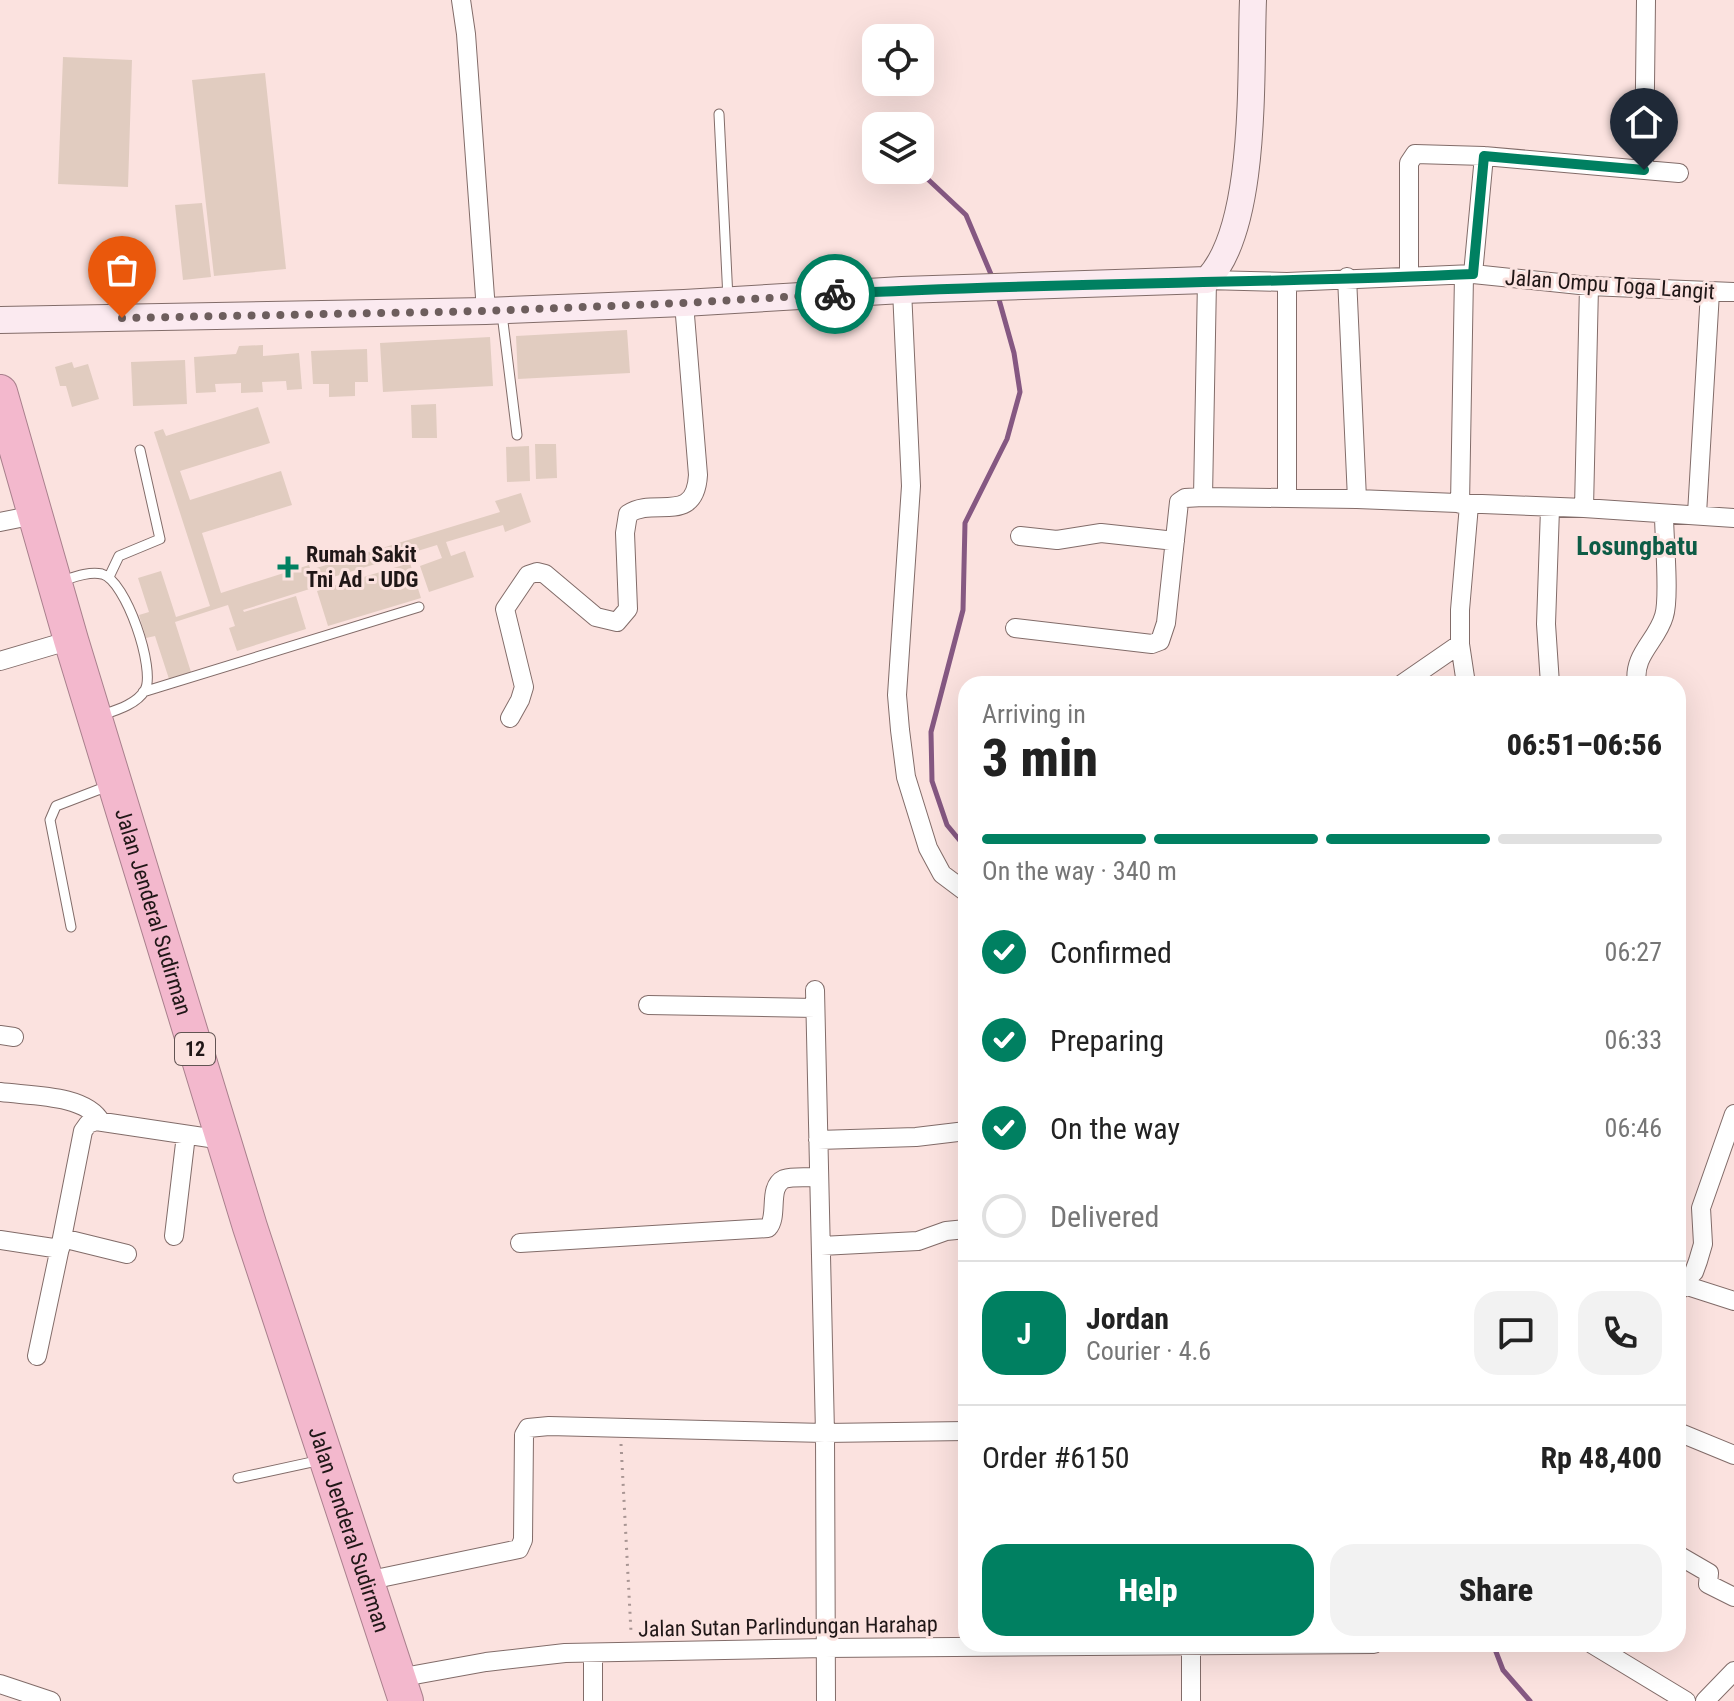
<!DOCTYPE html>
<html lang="en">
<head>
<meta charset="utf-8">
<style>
	:root { --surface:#fff; --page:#f2f2f2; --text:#222; --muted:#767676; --line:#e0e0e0; --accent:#008061 }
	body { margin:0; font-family:"Roboto Condensed",sans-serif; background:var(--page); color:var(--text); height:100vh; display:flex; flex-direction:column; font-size:30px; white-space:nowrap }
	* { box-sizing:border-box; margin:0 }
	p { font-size:26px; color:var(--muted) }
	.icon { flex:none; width:44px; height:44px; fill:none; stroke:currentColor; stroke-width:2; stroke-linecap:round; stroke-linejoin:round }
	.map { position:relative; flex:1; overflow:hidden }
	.panel { position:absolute; left:958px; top:676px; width:728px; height:976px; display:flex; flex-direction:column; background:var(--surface); border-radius:24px; box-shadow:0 8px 32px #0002 }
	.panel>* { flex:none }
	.buttons { position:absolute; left:862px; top:24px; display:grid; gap:16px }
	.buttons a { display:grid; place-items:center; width:72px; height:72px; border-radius:16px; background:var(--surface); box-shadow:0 8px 32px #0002; font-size:40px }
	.pin { position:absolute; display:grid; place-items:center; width:68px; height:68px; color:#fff; margin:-82px -34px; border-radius:50% 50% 50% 0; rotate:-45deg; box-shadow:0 0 8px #0007 }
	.pin .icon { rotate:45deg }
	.courier { position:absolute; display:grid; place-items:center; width:80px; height:80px; margin:-40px; border:6px solid #008061; border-radius:50%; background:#fff; color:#222; box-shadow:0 2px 10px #0007 }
	.head em { font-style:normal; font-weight:800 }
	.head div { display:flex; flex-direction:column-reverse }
	.head { display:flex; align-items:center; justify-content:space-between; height:136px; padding:0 24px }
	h1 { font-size:52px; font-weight:800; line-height:60px }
	.bar { display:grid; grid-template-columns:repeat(4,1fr); gap:12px 8px; align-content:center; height:96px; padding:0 24px }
	.bar i { height:10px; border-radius:6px; background:var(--line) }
	.bar .selected { background:var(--accent) }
	.bar p { grid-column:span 4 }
	.line { display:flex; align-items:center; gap:20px; padding:0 24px; border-top:2px solid var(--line) }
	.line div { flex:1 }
	.round { display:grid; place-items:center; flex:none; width:84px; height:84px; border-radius:24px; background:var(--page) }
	ol { padding:0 24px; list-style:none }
	li { display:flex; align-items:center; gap:24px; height:88px }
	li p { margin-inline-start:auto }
	li .icon { padding:8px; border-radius:50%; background:var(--accent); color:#fff; stroke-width:4 }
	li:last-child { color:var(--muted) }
	li i { width:44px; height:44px; border:4px solid var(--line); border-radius:50% }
	.action { display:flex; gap:16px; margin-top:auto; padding:16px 24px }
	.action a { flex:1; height:92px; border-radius:24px; background:var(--accent); color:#fff; font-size:32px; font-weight:800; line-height:92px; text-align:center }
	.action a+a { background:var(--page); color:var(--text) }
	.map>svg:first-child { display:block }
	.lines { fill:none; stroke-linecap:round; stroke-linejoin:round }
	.stream { stroke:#855882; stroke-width:5 }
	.building { fill:#e1ccc0 }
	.lane-casing { stroke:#826c69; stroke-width:11 }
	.street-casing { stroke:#826c69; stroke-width:20 }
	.secondary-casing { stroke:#826c69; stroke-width:28 }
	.highway-casing { stroke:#a9808d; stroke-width:36 }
	.path { stroke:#a89593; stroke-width:3; stroke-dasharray:2 6; stroke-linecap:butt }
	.lane { stroke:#fff; stroke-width:9 }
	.street { stroke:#fff; stroke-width:18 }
	.secondary { stroke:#fbeaf0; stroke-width:26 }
	.highway { stroke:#f3b8cd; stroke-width:34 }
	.done { stroke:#6d5e5d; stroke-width:8; stroke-dasharray:0 14.4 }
	.route { stroke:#008061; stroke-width:10 }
	.poi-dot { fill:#008061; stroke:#fbe2df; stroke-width:3 }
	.labels { text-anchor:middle; stroke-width:6; stroke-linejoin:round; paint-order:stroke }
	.shield { fill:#fbe2df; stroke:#625453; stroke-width:2 }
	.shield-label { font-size:20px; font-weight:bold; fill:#201717 }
	.street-label { font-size:22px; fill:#201717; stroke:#fbe2df }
	.poi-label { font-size:22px; font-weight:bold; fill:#201717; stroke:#fbe2df; text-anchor:start }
	.quarter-label { font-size:26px; font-weight:bold; fill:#0e5c46; stroke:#fbe2df }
</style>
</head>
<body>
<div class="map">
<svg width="1734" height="1701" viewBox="0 0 1734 1701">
	<rect width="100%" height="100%" fill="#fbe2df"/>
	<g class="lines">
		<!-- stream -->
		<path class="stream" d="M918,170L966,215L993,279
			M966,848L947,825L932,781L931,732L963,610L965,523L1007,439L1020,392L1014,353L998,296
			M1493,1644L1503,1670L1530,1701"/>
	</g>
	<!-- building -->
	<path class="building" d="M63,57L132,60L128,187L58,184Z
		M265,73L286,269L214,276L192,80Z
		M202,203L211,277L183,280L175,205Z
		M627,330L630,373L518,379L516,336Z
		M490,337L493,386L383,392L380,343Z
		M263,345V356L299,353L302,389L287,390L286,381L262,382L263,392L241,393V383L215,384L216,392L196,393L194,357L236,354L239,346Z
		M367,349L368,382H355V396L329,397V384H313L311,351Z
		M185,360L187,404L133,406L131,362Z
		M72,362L74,368L88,364L99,399L72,407L66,386H60L55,367Z
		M436,404L437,438H412L411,405Z
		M258,407L270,443L180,471L190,500L281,471L292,505L202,533L221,593L309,565L316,587L243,610L244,612L296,596L306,629L237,651L229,628L235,626L228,605L175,622L191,672L169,679L155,636L146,638L139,615L149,612L138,578L161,571L176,617L210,606L154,432L163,429L166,436Z
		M535,444H556L557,478L536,479Z
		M529,446L530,481L507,482L506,447Z
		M521,493L531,522L505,532L503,525L446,542L451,556L465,551L474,577L429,592L420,566L442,558L437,545L317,582L313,569L500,512L495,501Z
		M410,563L421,598L328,626L317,591Z"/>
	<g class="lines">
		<!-- lane casing -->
		<g class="lane-casing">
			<path id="lane" d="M719,114L728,299
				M502,314L517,435
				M109,577L119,556L160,539L140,450
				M59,582C72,578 88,571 102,574C126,580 156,670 145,690C137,704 117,710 102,715
				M143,692L419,607
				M71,927L50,820L56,806L108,786
				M238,1478L321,1460"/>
		</g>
		<!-- street casing -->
		<g class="street-casing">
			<path id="street" d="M461,0L466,34L486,311
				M1644,170L1646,0
				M1473,274L1484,156
				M1409,275V163L1415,154L1484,156L1679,173
				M1347,277L1357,499
				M902,290L911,486L897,695L900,730L906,777L928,848L942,874L966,892
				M1734,292L1589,286L1473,274L1287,282L1207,280L1203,497L1357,499L1584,508L1734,518
				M1287,498V282
				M1460,504L1464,275
				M1584,508L1589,286
				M1697,514L1710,292
				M0,522L35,515
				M1020,536L1057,540L1101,533L1175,541
				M1015,628L1152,644L1160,641L1166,623L1179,502L1185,498L1203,497
				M0,661L71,640
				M1402,684L1460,644
				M1466,684L1460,644V610L1469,505
				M1550,684L1546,624L1550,509
				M1637,684C1632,655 1657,641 1664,616C1670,598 1664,537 1664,515
				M510,718L520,700L524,687L505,609L528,575L537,572L545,574L596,617L617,622L628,609L625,533L628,514C654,496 695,526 698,475L684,303
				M815,990L825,1433L826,1701
				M648,1005L815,1008
				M0,1035L14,1037
				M0,1092C29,1096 86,1094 101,1122
				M818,1140L916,1137L966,1131
				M174,1236L186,1135
				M62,1238L83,1131L88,1124L96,1121L223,1140
				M0,1240L60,1249
				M520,1243L768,1228C779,1216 767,1187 784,1179C794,1176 808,1178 818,1177
				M821,1246L918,1241L946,1231L966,1229
				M1678,1283L1734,1301
				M1678,1292L1682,1284L1694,1272L1698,1261L1703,1244L1701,1208L1734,1114
				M37,1356L62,1238L127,1254
				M1678,1432L1734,1455
				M1678,1555L1709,1573L1708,1584L1734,1597
				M366,1581L519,1549L523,1540L524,1435L528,1428L549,1426L825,1433L966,1431
				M1191,1644V1701
				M1592,1644L1686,1701
				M593,1653V1701
				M398,1678L486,1662L565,1653L825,1648L1374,1644
				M0,1684L51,1701
				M1705,1701L1734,1671"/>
		</g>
		<!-- secondary casing -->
		<g class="secondary-casing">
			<path id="secondary" d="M0,320L486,311L684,303L902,290L1207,280C1258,228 1250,72 1253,0"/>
		</g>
		<!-- highway casing -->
		<g class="highway-casing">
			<g id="highway">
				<path id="s1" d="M0,392L71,640L250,1227L406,1701"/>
			</g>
		</g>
		<!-- path -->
		<path class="path" d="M621,1444L631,1632"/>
		<!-- lane -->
		<use href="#lane" class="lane"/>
		<!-- street -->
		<use href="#street" class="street"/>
		<!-- secondary -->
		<use href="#secondary" class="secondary"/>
		<!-- highway -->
		<use href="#highway" class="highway"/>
	</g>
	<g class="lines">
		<!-- done -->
		<path class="done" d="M122,318L486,311L684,303L835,294"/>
		<!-- route -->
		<path class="route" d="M835,294C1048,282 1261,284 1473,274L1484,156L1644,170"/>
	</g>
	<!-- markers -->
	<path class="poi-dot" d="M284 555h8v8h8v8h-8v8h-8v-8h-8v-8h8z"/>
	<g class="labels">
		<!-- shield labels -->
		<rect class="shield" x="175" y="1033" width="40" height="32" rx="6"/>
		<g class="shield-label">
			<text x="195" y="1056">12</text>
		</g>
		<!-- street labels -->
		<g class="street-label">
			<text transform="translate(1610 284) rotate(4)" y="8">Jalan Ompu Toga Langit</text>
			<text dy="8" stroke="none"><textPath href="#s1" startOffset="542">Jalan Jenderal Sudirman</textPath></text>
			<text dy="8" stroke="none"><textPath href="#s1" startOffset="1190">Jalan Jenderal Sudirman</textPath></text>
			<text transform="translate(788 1626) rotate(-1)" y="8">Jalan Sutan Parlindungan Harahap</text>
		</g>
		<!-- poi labels -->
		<g class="poi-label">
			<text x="306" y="562">Rumah Sakit<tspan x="306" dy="25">Tni Ad - UDG</tspan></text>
		</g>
		<!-- quarter labels -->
		<g class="quarter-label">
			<text x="1637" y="555">Losungbatu</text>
		</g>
	</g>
</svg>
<div class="buttons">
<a><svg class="icon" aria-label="locate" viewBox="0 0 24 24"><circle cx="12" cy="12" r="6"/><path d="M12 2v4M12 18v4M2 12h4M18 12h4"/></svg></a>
<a><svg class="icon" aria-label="layers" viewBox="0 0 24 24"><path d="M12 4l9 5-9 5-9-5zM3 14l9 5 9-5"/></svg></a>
</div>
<div class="pin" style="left:122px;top:318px;background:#ea580c"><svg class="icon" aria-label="bag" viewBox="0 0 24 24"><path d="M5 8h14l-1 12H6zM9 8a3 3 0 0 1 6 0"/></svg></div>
<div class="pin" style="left:1644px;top:170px;background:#1f2937"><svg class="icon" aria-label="home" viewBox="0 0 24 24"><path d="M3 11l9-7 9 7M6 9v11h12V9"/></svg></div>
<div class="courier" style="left:835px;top:294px"><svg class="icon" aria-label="bike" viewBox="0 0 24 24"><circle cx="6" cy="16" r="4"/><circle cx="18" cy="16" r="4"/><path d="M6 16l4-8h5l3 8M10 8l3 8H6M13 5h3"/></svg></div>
<section class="panel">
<div class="head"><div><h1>3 min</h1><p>Arriving in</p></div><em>06:51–06:56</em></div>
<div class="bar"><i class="selected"></i><i class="selected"></i><i class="selected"></i><i></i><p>On the way · 340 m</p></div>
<ol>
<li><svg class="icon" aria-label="check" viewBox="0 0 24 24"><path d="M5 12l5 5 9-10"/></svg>Confirmed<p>06:27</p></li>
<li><svg class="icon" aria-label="check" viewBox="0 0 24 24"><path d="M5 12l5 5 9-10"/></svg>Preparing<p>06:33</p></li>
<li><svg class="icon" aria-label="check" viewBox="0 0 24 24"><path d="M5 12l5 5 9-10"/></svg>On the way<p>06:46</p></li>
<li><i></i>Delivered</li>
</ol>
<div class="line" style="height:144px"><b class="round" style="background:var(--accent);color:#fff">J</b><div><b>Jordan</b><p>Courier · 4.6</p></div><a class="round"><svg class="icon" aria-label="chat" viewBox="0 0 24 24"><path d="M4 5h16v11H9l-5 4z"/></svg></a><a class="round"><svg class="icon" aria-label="phone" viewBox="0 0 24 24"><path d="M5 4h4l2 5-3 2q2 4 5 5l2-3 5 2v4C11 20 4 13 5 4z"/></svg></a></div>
<div class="line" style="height:104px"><div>Order #6150</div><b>Rp 48,400</b></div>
<div class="action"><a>Help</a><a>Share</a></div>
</section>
</div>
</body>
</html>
